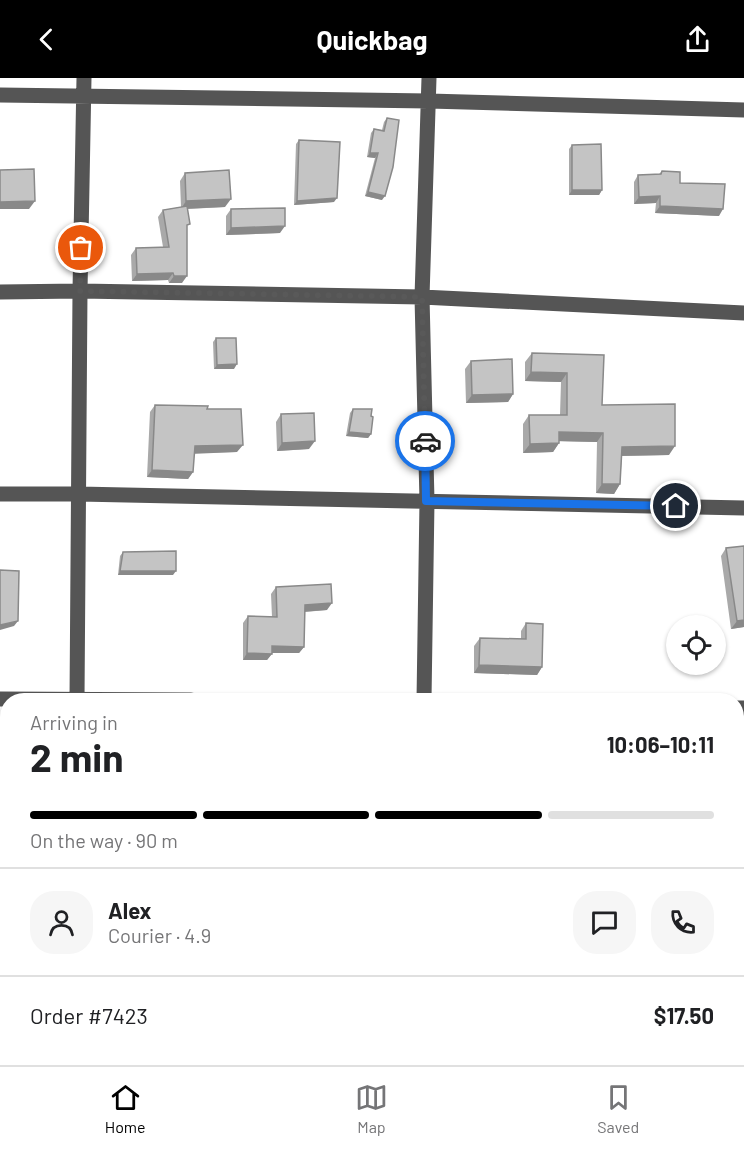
<!DOCTYPE html>
<html lang="en">
<head>
<meta charset="utf-8">
<style>
	:root { --surface:#fff; --page:#f6f6f6; --text:#202124; --muted:#757577; --line:#e0e0e0; --accent:#000 }
	body { margin:0; font-family:Barlow,sans-serif; background:var(--page); color:var(--text); height:100vh; display:flex; flex-direction:column; font-size:22px; white-space:nowrap }
	* { box-sizing:border-box; margin:0 }
	p { font-size:20px; color:var(--muted) }
	.icon { flex:none; width:33px; height:33px; fill:none; stroke:currentColor; stroke-width:2; stroke-linecap:round; stroke-linejoin:round }
	.map { position:relative; flex:1; overflow:hidden }
	.side { position:absolute; left:0px; top:615px; width:744px; height:372px; display:flex; flex-direction:column; background:var(--surface); border-radius:24px 24px 0 0; box-shadow:0 2px 4px #0004 }
	.side>* { flex:none }
	.tools { position:absolute; left:666px; top:537px; display:grid; gap:12px }
	.tools a { display:grid; place-items:center; width:60px; height:60px; border-radius:50%; background:var(--surface); box-shadow:0 2px 4px #0004; font-size:30px }
	.pin { position:absolute; display:grid; place-items:center; width:51px; height:51px; color:#fff; margin:-26px; border:3px solid #fff; border-radius:50%; box-shadow:0 2px 6px #0007 }
	.courier { position:absolute; display:grid; place-items:center; width:60px; height:60px; margin:-30px; border:4px solid #1a73e8; border-radius:50%; background:#fff; color:#222; box-shadow:0 2px 8px #0007 }
	.summary em { font-style:normal; font-weight:700 }
	.summary div { display:flex; flex-direction:column-reverse }
	.summary { display:flex; align-items:center; justify-content:space-between; height:102px; padding:0 30px }
	h1 { font-size:39px; font-weight:700; line-height:45px }
	.bar { display:grid; grid-template-columns:repeat(4,1fr); gap:9px 6px; align-content:center; height:72px; padding:0 30px }
	.bar i { height:8px; border-radius:4px; background:var(--line) }
	.bar .on { background:var(--accent) }
	.bar p { grid-column:span 4 }
	.line { display:flex; align-items:center; gap:15px; padding:0 30px; border-top:2px solid var(--line) }
	.line div { flex:1 }
	.round { display:grid; place-items:center; flex:none; width:63px; height:63px; border-radius:24px; background:var(--page) }
	header { display:flex; justify-content:space-between; align-items:center; height:78px; padding:0 30px; background:var(--accent); color:#fff; font-size:27px; font-weight:700 }
	.menu { display:flex; justify-content:space-around; align-items:center; height:84px; border-top:2px solid var(--line); background:var(--surface); font-size:16px; color:var(--muted) }
	.menu a { display:grid; justify-items:center; gap:3px }
	.menu .on { color:var(--accent) }
	.map>svg:first-child { display:block }
	.lines { fill:none; stroke-linecap:round; stroke-linejoin:round }
	.minor { stroke:#555; stroke-width:15 }
	.wall { fill:#a9a9a9 }
	.shaded-wall { fill:#898989 }
	.building { fill:#c4c4c4; stroke:#898989; stroke-width:1.5 }
	.done { stroke:#595959; stroke-width:6; stroke-dasharray:0 10.8 }
	.route { stroke:#1a73e8; stroke-width:8 }
</style>
</head>
<body>
<header><svg class="icon" aria-label="back" viewBox="0 0 24 24"><path d="M15 5l-7 7 7 7"/></svg>Quickbag<svg class="icon" aria-label="share" viewBox="0 0 24 24"><path d="M12 15V3M7 8l5-5 5 5M5 13v7h14v-7"/></svg></header>
<div class="map">
<svg width="744" height="987" viewBox="0 0 744 987">
	<rect width="100%" height="100%" fill="#fff"/>
	<g class="lines">
		<!-- minor -->
		<path class="minor" d="M0,17L429,23L744,32
			M0,214L80,213L422,219L744,235
			M0,416H79L744,430
			M0,621L191,622
			M77,622L80,213L84,0
			M424,622L427,423L422,219L429,0
			M736,630H744
			M0,823H8
			M736,833H744
			M78,980V987
			M420,987V980"/>
	</g>
	<!-- wall -->
	<path class="wall" d="M387,40L382,122L365,118L375,80L367,79L371,55L374,51L382,52L384,44Z
		M299,62L334,124L294,127L296,66Z
		M572,67L602,112L599,117H569V71Z
		M662,93L680,105L719,138L655,135L656,125L634,126V104L638,97L659,96Z
		M185,95L225,129L188,131L182,205H169L168,202L132,203L131,177L136,170L163,169L158,139L163,132L181,129L180,103Z
		M231,131L280,155L226,157V138Z
		M216,260L234,291H214L213,264Z
		M532,275L604,277L602,327L669,377L622,378L620,406L614,416L596,415L597,364L559,363V365L553,374L523,375V346L529,337H560L561,304L525,303V284Z
		M471,283L513,316L508,324L466,325L465,291Z
		M155,327L207,331L237,374L194,375L193,394L188,401L147,399L150,334Z
		M353,331L371,338V356L368,360L346,358L350,335Z
		M281,336L309,371L277,373L276,344Z
		M744,468V549L731,551L721,478L726,470Z
		M123,474L173,497H118L120,478Z
		M276,509L327,532L305,534L304,569L299,575H272L267,582H243V545L248,538L272,539L271,516Z
		M526,545L542,589L537,597L474,595V568L480,560L521,561V553Z
		M265,980H297L292,987H265Z"/>
	<!-- shaded-wall -->
	<path class="shaded-wall" d="M370,75H378L375,80L367,79Z
		M572,112H602L599,117H569Z
		M368,114L385,118L382,122L365,118Z
		M660,118L656,125L634,126L639,119Z
		M337,120L334,124L294,127L297,123Z
		M231,121L225,129L181,131L186,123Z
		M35,123L29,131H0V124Z
		M660,128L723,131L719,138L655,135Z
		M285,148L280,155L226,157L231,150Z
		M173,195L168,202L132,203L137,196Z
		M174,198H187L182,205H169Z
		M237,286L234,291H214L217,287Z
		M531,294L567,295L561,304L525,303Z
		M513,316L508,324L466,325L472,317Z
		M349,354L371,356L368,360L346,358Z
		M559,354L603,355L597,364L552,363Z
		M315,363L309,371L277,373L282,365Z
		M559,365L553,374L523,375L530,366Z
		M243,367L237,374L190,376L195,368Z
		M675,368L669,377L616,378L622,369Z
		M152,392L193,394L188,401L147,399Z
		M602,406H620L614,416L596,415Z
		M120,493H176L173,497H118Z
		M332,525L327,532L300,534L305,527Z
		M744,542V549L731,551L737,543Z
		M18,543L14,548L0,552V547Z
		M272,568L304,569L299,575H267Z
		M247,575L272,576L267,582H243Z
		M479,587L542,589L537,597L474,595Z
		M737,759L744,760V764H736Z
		M0,761H8V768H0Z
		M8,962V968L0,969V963Z
		M297,980L292,987H266L271,981Z
		M602,980H637L636,981Z"/>
	<!-- building -->
	<path class="building" d="M387,40L399,42L393,89L385,118L368,114L378,75H370L374,51L384,53Z
		M299,62L340,64L337,120L297,123Z
		M601,66L602,112H572V67Z
		M34,91L35,123L0,124V92Z
		M229,92L231,121L186,123L185,95Z
		M662,93L680,94V105L725,106L723,131L660,128V118L639,119L638,97L661,96Z
		M187,128L190,146L187,147V198H174L173,195L137,196L136,170L169,169L163,132Z
		M285,130V148L231,150V131Z
		M216,260H236L237,286L217,287Z
		M532,275L604,277L602,327L675,326V368L622,369L620,406H602L603,355L559,354V365L530,366L529,337H567V295L531,294Z
		M512,281L513,316L472,317L471,283Z
		M155,327L208,328L207,331H241L243,367L195,368L193,394L152,392Z
		M353,331H372L371,338L373,339L371,356L349,354Z
		M314,335L315,363L282,365L281,336Z
		M744,468V542L737,543L726,470Z
		M176,473V493H120L123,474Z
		M0,492L19,493L18,543L0,547Z
		M331,506L332,525L305,527L304,569L272,568V576L247,575L248,538L277,539L276,509Z
		M526,545L543,546L542,589L479,587L480,560L526,561Z
		M0,731L8,732V761H0Z
		M738,738L744,739V760L737,759Z
		M8,937V962L0,963V938Z"/>
	<g class="lines">
		<!-- done -->
		<path class="done" d="M81,170L80,213L422,219L425,363"/>
		<!-- route -->
		<path class="route" d="M425,363L426,423L676,428"/>
	</g>
</svg>
<div class="tools">
<a><svg class="icon" aria-label="locate" viewBox="0 0 24 24"><circle cx="12" cy="12" r="6"/><path d="M12 2v4M12 18v4M2 12h4M18 12h4"/></svg></a>
</div>
<div class="pin" style="left:81px;top:170px;background:#ea580c"><svg class="icon" aria-label="bag" viewBox="0 0 24 24"><path d="M5 8h14l-1 12H6zM9 8a3 3 0 0 1 6 0"/></svg></div>
<div class="pin" style="left:676px;top:428px;background:#1f2937"><svg class="icon" aria-label="home" viewBox="0 0 24 24"><path d="M3 11l9-7 9 7M6 9v11h12V9"/></svg></div>
<div class="courier" style="left:425px;top:363px"><svg class="icon" aria-label="car" viewBox="0 0 24 24"><path d="M5 17H2v-5l4-1 3-4h7l3 4 3 1v5h-3M9 17h6M6 11h13"/><circle cx="7" cy="17" r="2"/><circle cx="17" cy="17" r="2"/></svg></div>
<section class="side">
<div class="summary"><div><h1>2 min</h1><p>Arriving in</p></div><em>10:06–10:11</em></div>
<div class="bar"><i class="on"></i><i class="on"></i><i class="on"></i><i></i><p>On the way · 90 m</p></div>
<div class="line" style="height:108px"><a class="round"><svg class="icon" aria-label="person" viewBox="0 0 24 24"><circle cx="12" cy="8" r="4"/><path d="M4 21q1-7 8-7t8 7"/></svg></a><div><b>Alex</b><p>Courier · 4.9</p></div><a class="round"><svg class="icon" aria-label="chat" viewBox="0 0 24 24"><path d="M4 5h16v11H9l-5 4z"/></svg></a><a class="round"><svg class="icon" aria-label="phone" viewBox="0 0 24 24"><path d="M5 4h4l2 5-3 2q2 4 5 5l2-3 5 2v4C11 20 4 13 5 4z"/></svg></a></div>
<div class="line" style="height:78px"><div>Order #7423</div><b>$17.50</b></div>
</section>
</div>
<nav class="menu">
<a class="on"><svg class="icon" aria-label="home" viewBox="0 0 24 24"><path d="M3 11l9-7 9 7M6 9v11h12V9"/></svg>Home</a>
<a><svg class="icon" aria-label="map" viewBox="0 0 24 24"><path d="M3 6l6-2 6 2 6-2v14l-6 2-6-2-6 2zM9 4v14M15 6v14"/></svg>Map</a>
<a><svg class="icon" aria-label="saved" viewBox="0 0 24 24"><path d="M7 4h10v16l-5-4-5 4z"/></svg>Saved</a>
</nav>
</body>
</html>
